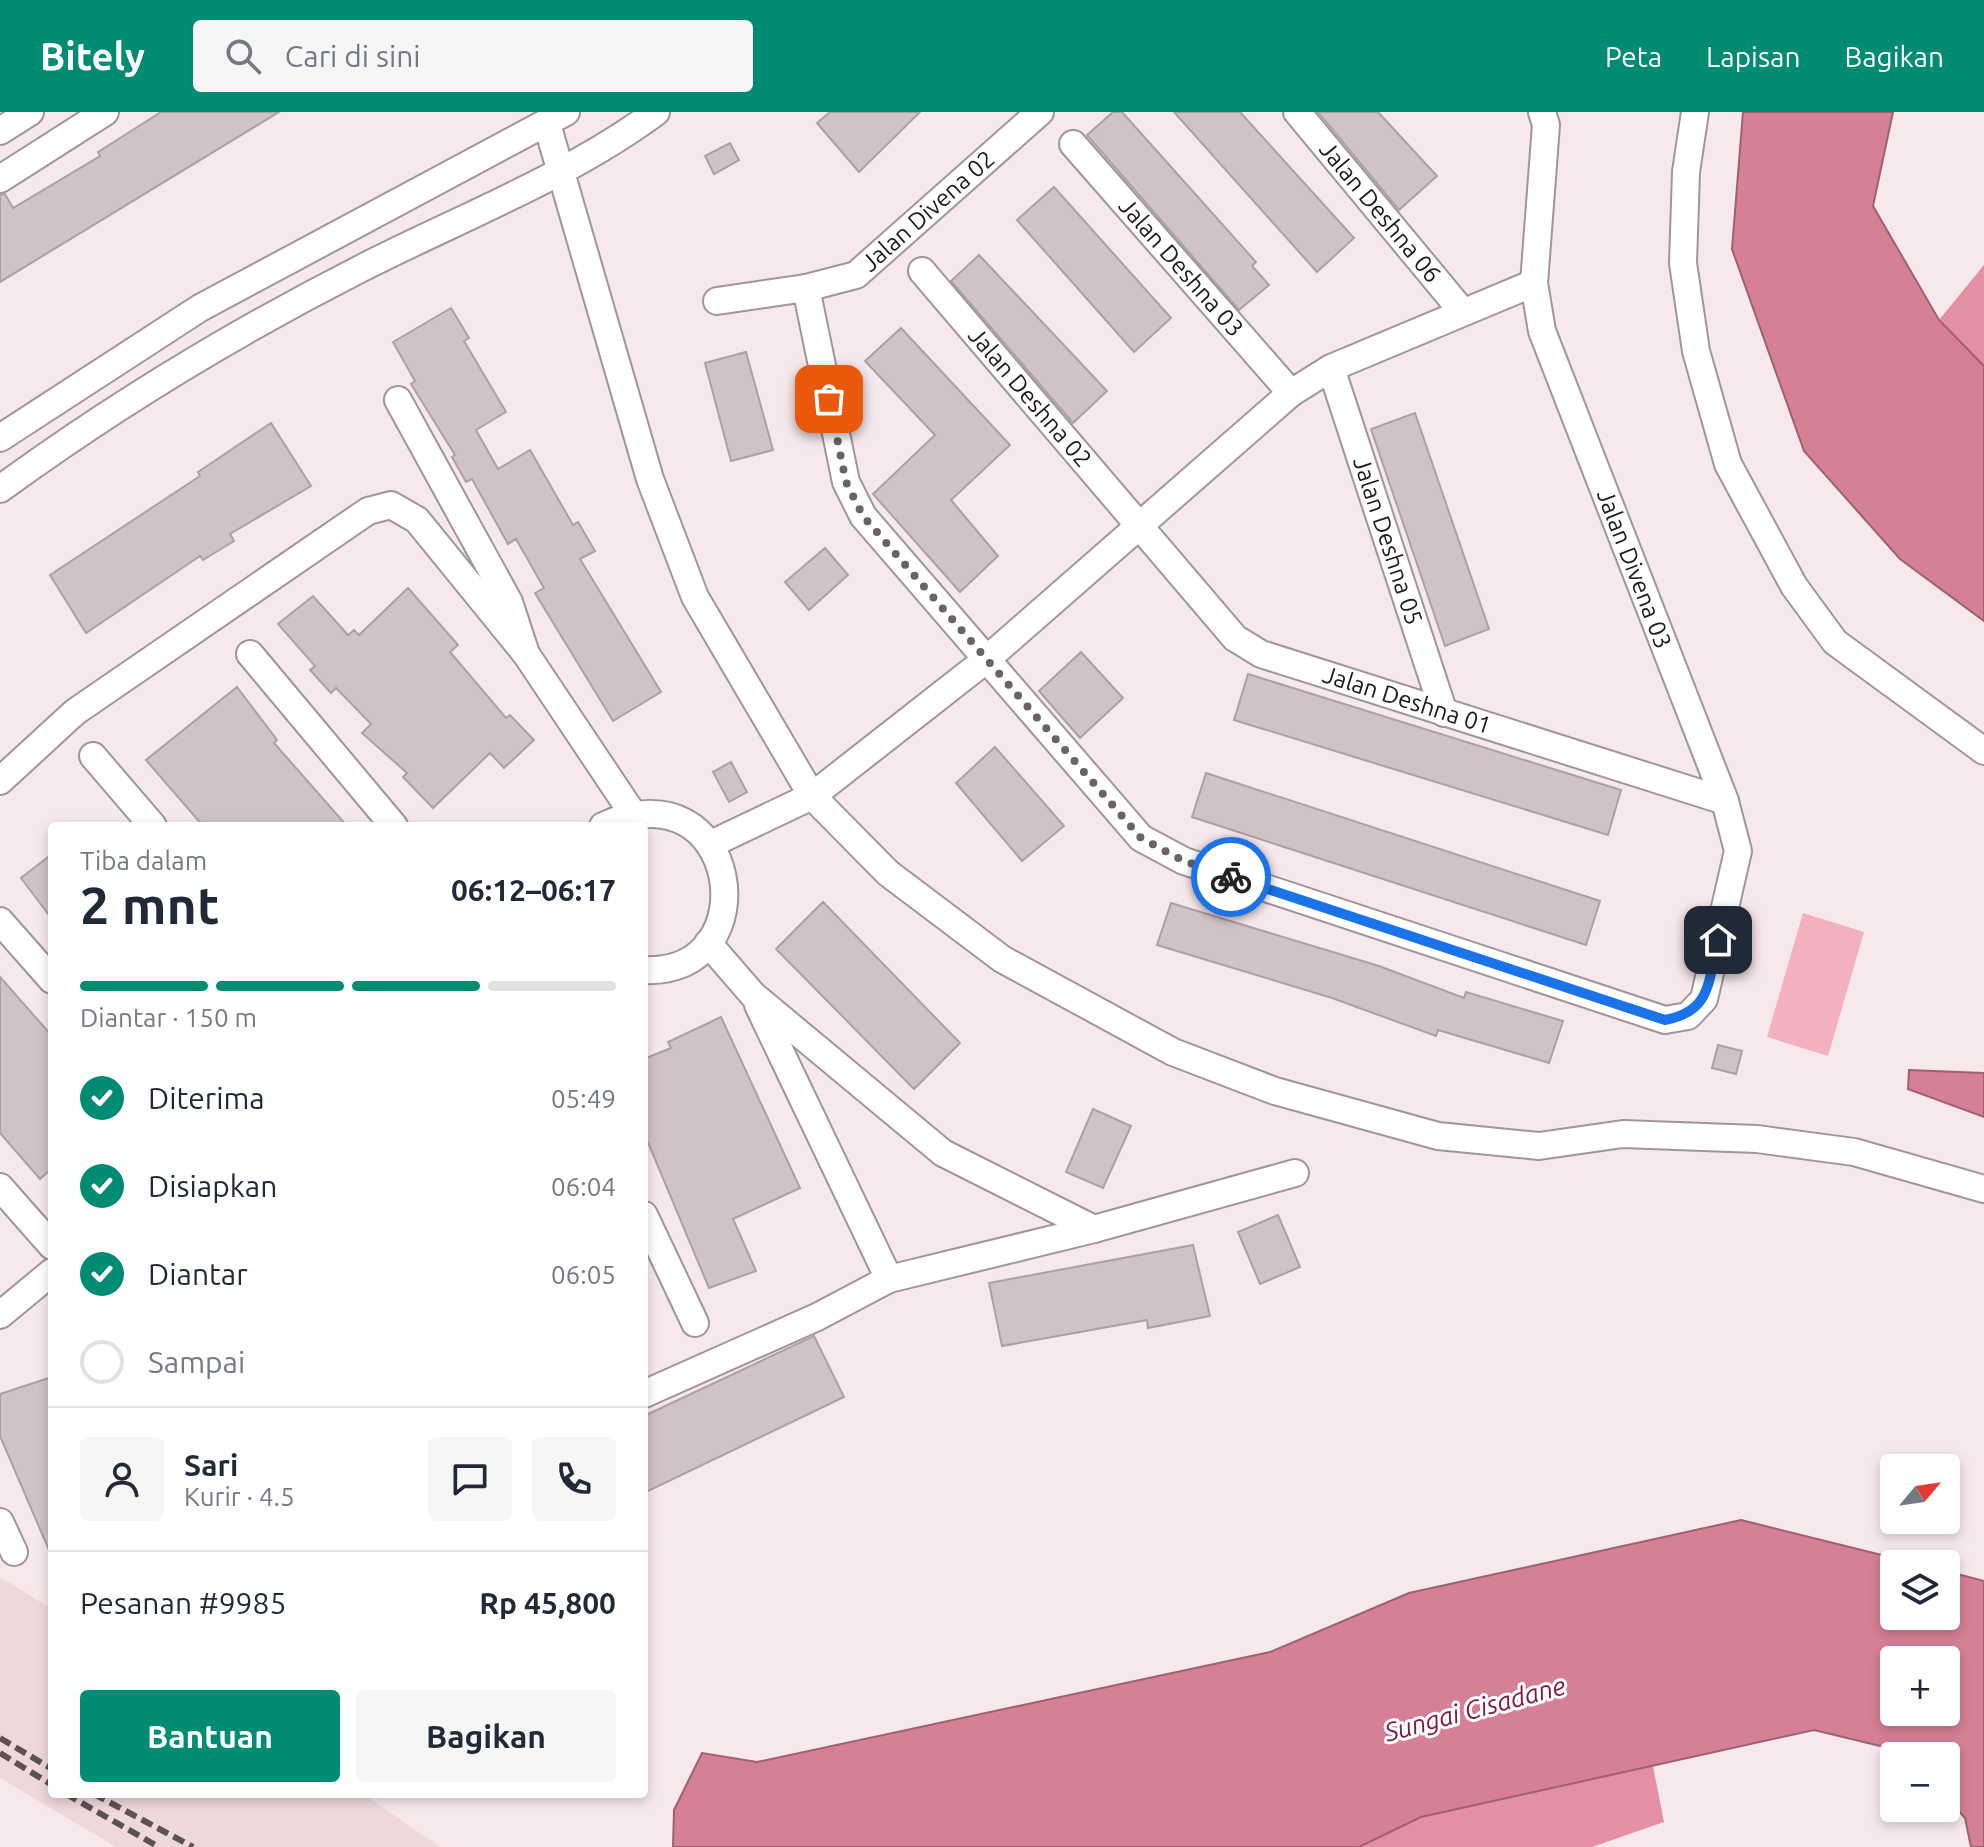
<!DOCTYPE html>
<html lang="id">
<head>
<meta charset="utf-8">
<style>
	:root { --surface:#fff; --page:#f6f6f7; --text:#1f2937; --muted:#747a83; --line:#e0e1e3; --accent:#008c73 }
	body { margin:0; font-family:Ubuntu,sans-serif; background:var(--page); color:var(--text); height:100vh; display:flex; flex-direction:column; font-size:30px; white-space:nowrap }
	* { box-sizing:border-box; margin:0 }
	p { font-size:26px; color:var(--muted) }
	.icon { flex:none; width:44px; height:44px; fill:none; stroke:currentColor; stroke-width:2; stroke-linecap:round; stroke-linejoin:round }
	.map { position:relative; flex:1; overflow:hidden }
	.drawer { position:absolute; left:48px; top:710px; width:600px; height:976px; display:flex; flex-direction:column; background:var(--surface); border-radius:8px; box-shadow:0 4px 12px #0003 }
	.drawer>* { flex:none }
	.needle { width:52px; rotate:61deg }
	.controls { position:absolute; left:1880px; top:1342px; display:grid; gap:16px }
	.controls a { display:grid; place-items:center; width:80px; height:80px; border-radius:8px; background:var(--surface); box-shadow:0 4px 12px #0003; font-size:40px }
	.pin { position:absolute; display:grid; place-items:center; width:68px; height:68px; color:#fff; margin:-34px; border-radius:16px; box-shadow:0 4px 12px #0006 }
	.courier { position:absolute; display:grid; place-items:center; width:80px; height:80px; margin:-40px; border:6px solid #1a73e8; border-radius:50%; background:#fff; color:#222; box-shadow:0 2px 10px #0007 }
	.headline em { font-style:normal; font-weight:700 }
	.headline div { display:flex; flex-direction:column-reverse }
	.headline { display:flex; align-items:center; justify-content:space-between; height:136px; padding:0 32px }
	h1 { font-size:52px; font-weight:700; line-height:60px }
	.bar { display:grid; grid-template-columns:repeat(4,1fr); gap:12px 8px; align-content:center; height:96px; padding:0 32px }
	.bar i { height:10px; border-radius:6px; background:var(--line) }
	.bar .selected { background:var(--accent) }
	.bar p { grid-column:span 4 }
	.line { display:flex; align-items:center; gap:20px; padding:0 32px; border-top:2px solid var(--line) }
	.line div { flex:1 }
	.round { display:grid; place-items:center; flex:none; width:84px; height:84px; border-radius:8px; background:var(--page) }
	ol { padding:0 32px; list-style:none }
	li { display:flex; align-items:center; gap:24px; height:88px }
	li p { margin-inline-start:auto }
	li .icon { padding:8px; border-radius:50%; background:var(--accent); color:#fff; stroke-width:4 }
	li:last-child { color:var(--muted) }
	li i { width:44px; height:44px; border:4px solid var(--line); border-radius:50% }
	.button { display:flex; gap:16px; margin-top:auto; padding:16px 32px }
	.button a { flex:1; height:92px; border-radius:8px; background:var(--accent); color:#fff; font-size:32px; font-weight:700; line-height:92px; text-align:center }
	.button a+a { background:var(--page); color:var(--text) }
	header { display:flex; align-items:center; gap:48px; box-sizing:border-box; height:112px; padding:0 40px; background:var(--accent); color:#fff }
	header strong { font-size:38px }
	nav { display:flex; gap:44px; margin-inline-start:auto; font-size:28px }
	.search { width:560px; height:72px; background:var(--page); display:flex; align-items:center; gap:20px; box-sizing:border-box; padding:0 28px; border-radius:8px; color:var(--muted); font-size:30px }
	.map>svg:first-child { display:block }
	.built { fill:#efd8dc }
	.green { fill:#f3b0bf }
	.forest { fill:#e58fa4 }
	.water { fill:#d58095; stroke:#9e6170; stroke-width:2; fill-rule:evenodd }
	.building { fill:#d0c2c5; stroke:#ada0a3; stroke-width:2 }
	.lines { fill:none; stroke-linecap:round; stroke-linejoin:round }
	.minor-casing { stroke:#a29497; stroke-width:30 }
	.minor { stroke:#fff; stroke-width:26 }
	.rail { stroke:#5a5254; stroke-width:6; stroke-dasharray:12 6; stroke-linecap:butt }
	.done { stroke:#6b6264; stroke-width:8; stroke-dasharray:0 14.4 }
	.route { stroke:#1a73e8; stroke-width:10 }
	.labels { text-anchor:middle; stroke-width:6; stroke-linejoin:round; paint-order:stroke }
	.street-label { font-size:24px; fill:#1f1a1b; stroke:#fff }
	.water-label { font-size:26px; font-style:italic; fill:#7f1a3f; stroke:#fff }
</style>
</head>
<body>
<header>
<strong>Bitely</strong>
<div class="search"><svg class="icon" aria-label="search" viewBox="0 0 24 24"><circle cx="10" cy="10" r="6"/><path d="M15 15l6 6"/></svg>Cari di sini</div>
<nav><a>Peta</a><a>Lapisan</a><a>Bagikan</a></nav>
</header>
<div class="map">
<svg width="1984" height="1735" viewBox="0 0 1984 1735">
	<rect width="100%" height="100%" fill="#f7e8eb"/>
	<!-- built -->
	<path class="built" d="M0,1465L52,1497V1682H363L440,1735H116L0,1666Z"/>
	<!-- green -->
	<path class="green" d="M1803,801L1864,820L1828,944L1767,925Z"/>
	<!-- forest -->
	<path class="forest" d="M1984,153V254L1939,208Z
		M1653,1654L1664,1710L1592,1735H1359L1421,1705Z"/>
	<!-- water -->
	<path class="water" d="M1743,0H1893L1873,94L1939,208L1984,254V509L1900,447L1804,339L1732,137Z
		M1909,958L1984,961V1005L1908,977Z
		M1741,1408L1918,1452H1894V1504H1946V1459L1984,1469V1735H1971L1965,1706L1946,1685V1644H1909L1905,1640L1814,1618L1421,1705L1359,1735H673L674,1698L702,1641L757,1650L1270,1540L1409,1481ZM1894,1548H1946V1600H1894Z"/>
	<!-- building -->
	<path class="building" d="M161,0H279L0,170V83L5,82L13,96L100,44L98,40Z
		M830,0H920L859,60L817,11Z
		M1113,0H1122L1256,150L1252,154L1269,173L1239,198L1087,23Z
		M1174,0H1240L1354,126L1317,160Z
		M1318,0H1378L1437,64L1399,98Z
		M730,31L739,48L714,62L705,44Z
		M1054,75L1171,206L1134,240L1017,108Z
		M979,143L1107,279L1073,311L951,169Z
		M451,196L469,226L464,229L506,300L476,318L498,357L530,338L573,413L578,410L595,439L580,447L661,580L613,609L535,481L544,476L516,427L508,432L472,367L466,370L452,345L455,343L411,272L415,269L393,230Z
		M901,216L1010,333L951,388L998,444L960,480L873,382L935,323L865,249Z
		M746,240L773,338L731,349L705,251Z
		M1415,301L1489,517L1445,534L1371,317Z
		M271,311L311,374L230,422L234,429L203,448L200,444L86,521L50,463L200,364L198,360Z
		M825,436L848,463L809,498L785,470Z
		M408,476L458,533L450,540L506,606L510,603L534,628L504,656L490,641L433,696L403,665L407,661L362,621L371,612L336,576L331,581L310,558L315,554L278,512L313,484L348,523L354,518L359,523Z
		M1081,540L1123,586L1080,626L1039,579Z
		M1248,562L1621,678L1608,723L1234,608Z
		M237,575L277,628L274,631L347,714H203L146,648Z
		M995,635L1064,714L1022,749L956,671Z
		M731,650L747,680L729,690L713,660Z
		M1206,661L1600,789L1586,833L1192,705Z
		M52,742V807L21,766Z
		M823,790L960,931L914,977L776,837Z
		M1171,791L1379,854L1464,886L1466,880L1563,909L1549,951L1438,918L1436,924L1332,886L1157,833Z
		M0,865L52,924V1056L40,1067L0,1021Z
		M721,905L800,1076L733,1107L756,1159L709,1176L644,1021V947L671,936L668,930Z
		M1718,933L1742,939L1736,962L1712,956Z
		M1093,997L1131,1014L1103,1076L1066,1060Z
		M1278,1103L1300,1155L1260,1172L1238,1120Z
		M1193,1133L1210,1204L1148,1216L1147,1208L1002,1234L989,1171Z
		M814,1224L844,1285L644,1381V1304Z
		M52,1265V1445L0,1324V1282Z"/>
	<g class="lines">
		<!-- minor casing -->
		<g class="minor-casing">
			<g id="minor">
				<path id="s1" d="M1297,0L1462,199"/>
				<path d="M1695,0L1686,60L1683,151L1696,239L1728,352L1794,474L1835,530L1984,639"/>
				<path d="M547,12L650,367L695,485L812,684L888,761L1002,847L1173,940L1275,979L1438,1024L1539,1034L1623,1022L1757,1027L1854,1040L1984,1077"/>
				<path d="M0,19L30,0"/>
				<path id="s2" d="M1073,32L1291,281"/>
				<path d="M0,67L105,0"/>
				<path id="s3" d="M922,159L1235,526L1261,542L1725,689"/>
				<path d="M806,176L846,370L863,404L1141,726L1184,749L1665,908L1688,904L1704,887L1738,739L1725,689L1542,219L1534,171L1546,13L1542,0"/>
				<path id="s4" d="M717,189L806,176L856,163L1040,0"/>
				<path id="s5" d="M1331,256L1444,601"/>
				<path d="M398,288L509,490L526,542L633,702"/>
				<path d="M0,326L200,196L566,0"/>
				<path d="M0,377C114,294 236,220 362,156C458,107 570,64 656,0"/>
				<path d="M250,542L394,714"/>
				<path d="M93,644L153,714"/>
				<path d="M0,669L75,600L368,399L391,393L417,408L526,542"/>
				<path d="M603,714C740,650 771,864 644,858"/>
				<path d="M711,732L812,684L987,547L1291,281L1331,256L1534,171"/>
				<path d="M0,809L52,868"/>
				<path d="M708,831L753,883L943,1041L1094,1117"/>
				<path d="M758,893L889,1167"/>
				<path d="M0,1075L52,1134"/>
				<path d="M644,1103L695,1211"/>
				<path d="M0,1203L52,1160"/>
				<path d="M644,1282L817,1205L889,1167L1094,1117L1295,1061"/>
				<path d="M0,1410L14,1440"/>
			</g>
		</g>
		<!-- minor -->
		<use href="#minor" class="minor"/>
		<!-- rail -->
		<path class="rail" d="M0,1626L52,1657
			M0,1641L52,1673
			M66,1682L159,1735
			M94,1682L193,1735"/>
	</g>
	<g class="lines">
		<!-- done -->
		<path class="done" d="M829,287L846,370L863,404L1141,726L1184,749L1231,765"/>
		<!-- route -->
		<path class="route" d="M1231,765L1665,908C1712,899 1708,869 1718,828"/>
	</g>
	<g class="labels">
		<!-- street labels -->
		<g class="street-label">
			<text dy="8" stroke="none"><textPath href="#s4" startOffset="238">Jalan Divena 02</textPath></text>
			<text dy="8" stroke="none"><textPath href="#s1" startOffset="130">Jalan Deshna 06</textPath></text>
			<text dy="8" stroke="none"><textPath href="#s2" startOffset="164">Jalan Deshna 03</textPath></text>
			<text dy="8" stroke="none"><textPath href="#s3" startOffset="166">Jalan Deshna 02</textPath></text>
			<text dy="8" stroke="none"><textPath href="#s5" startOffset="182">Jalan Deshna 05</textPath></text>
			<text transform="translate(1634 457) rotate(69)" y="8">Jalan Divena 03</text>
			<text dy="8" stroke="none"><textPath href="#s3" startOffset="666">Jalan Deshna 01</textPath></text>
		</g>
		<!-- water labels -->
		<g class="water-label">
			<text transform="translate(1475 1597) rotate(-15)" y="9">Sungai Cisadane</text>
		</g>
	</g>
</svg>
<div class="controls">
<a><svg class="needle" viewBox="-14 -14 28 28"><path d="M0-13l5 13h-10z" fill="#e53935"/><path d="M0 13l5-13h-10z" fill="#747a83"/></svg></a>
<a><svg class="icon" aria-label="layers" viewBox="0 0 24 24"><path d="M12 4l9 5-9 5-9-5zM3 14l9 5 9-5"/></svg></a>
<a>+</a>
<a>−</a>
</div>
<div class="pin" style="left:829px;top:287px;background:#ea580c"><svg class="icon" aria-label="bag" viewBox="0 0 24 24"><path d="M5 8h14l-1 12H6zM9 8a3 3 0 0 1 6 0"/></svg></div>
<div class="pin" style="left:1718px;top:828px;background:#1f2937"><svg class="icon" aria-label="home" viewBox="0 0 24 24"><path d="M3 11l9-7 9 7M6 9v11h12V9"/></svg></div>
<div class="courier" style="left:1231px;top:765px"><svg class="icon" aria-label="bike" viewBox="0 0 24 24"><circle cx="6" cy="16" r="4"/><circle cx="18" cy="16" r="4"/><path d="M6 16l4-8h5l3 8M10 8l3 8H6M13 5h3"/></svg></div>
<section class="drawer">
<div class="headline"><div><h1>2 mnt</h1><p>Tiba dalam</p></div><em>06:12–06:17</em></div>
<div class="bar"><i class="selected"></i><i class="selected"></i><i class="selected"></i><i></i><p>Diantar · 150 m</p></div>
<ol>
<li><svg class="icon" aria-label="check" viewBox="0 0 24 24"><path d="M5 12l5 5 9-10"/></svg>Diterima<p>05:49</p></li>
<li><svg class="icon" aria-label="check" viewBox="0 0 24 24"><path d="M5 12l5 5 9-10"/></svg>Disiapkan<p>06:04</p></li>
<li><svg class="icon" aria-label="check" viewBox="0 0 24 24"><path d="M5 12l5 5 9-10"/></svg>Diantar<p>06:05</p></li>
<li><i></i>Sampai</li>
</ol>
<div class="line" style="height:144px"><a class="round"><svg class="icon" aria-label="person" viewBox="0 0 24 24"><circle cx="12" cy="8" r="4"/><path d="M4 21q1-7 8-7t8 7"/></svg></a><div><b>Sari</b><p>Kurir · 4.5</p></div><a class="round"><svg class="icon" aria-label="chat" viewBox="0 0 24 24"><path d="M4 5h16v11H9l-5 4z"/></svg></a><a class="round"><svg class="icon" aria-label="phone" viewBox="0 0 24 24"><path d="M5 4h4l2 5-3 2q2 4 5 5l2-3 5 2v4C11 20 4 13 5 4z"/></svg></a></div>
<div class="line" style="height:104px"><div>Pesanan #9985</div><b>Rp 45,800</b></div>
<div class="button"><a>Bantuan</a><a>Bagikan</a></div>
</section>
</div>
</body>
</html>
